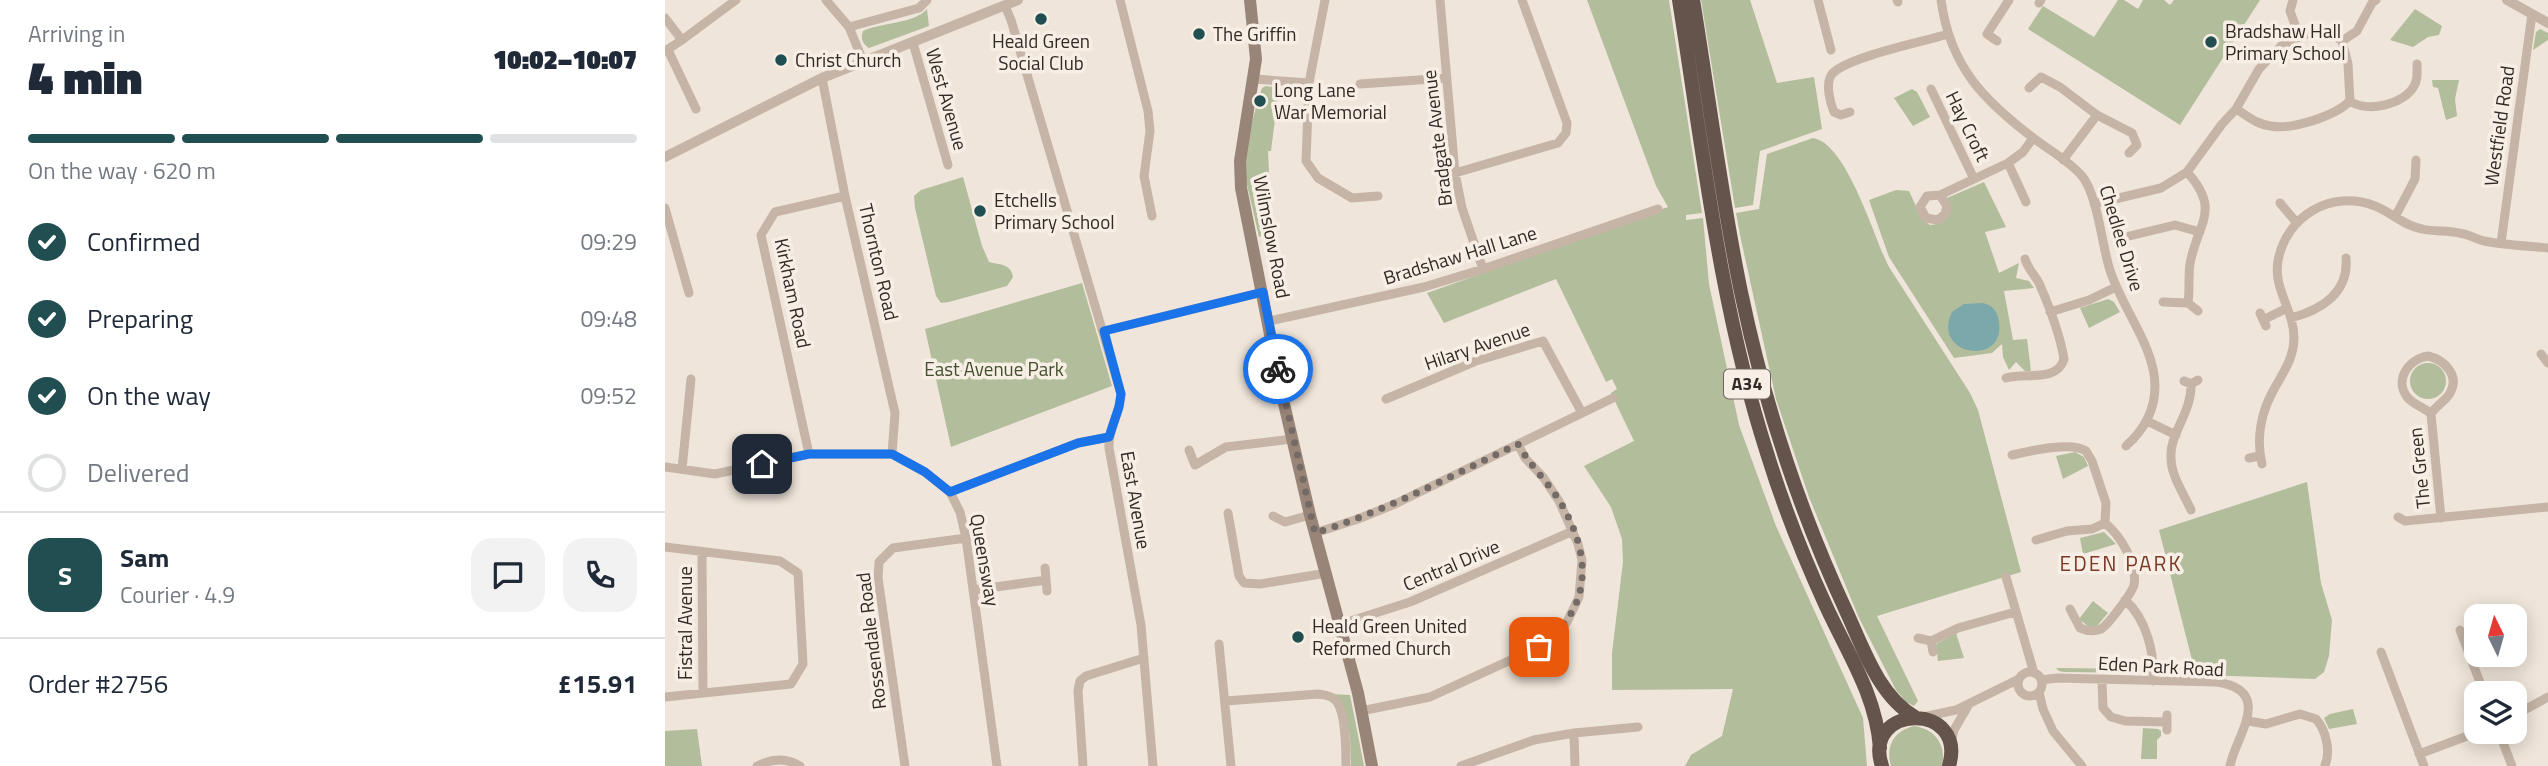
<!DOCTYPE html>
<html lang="en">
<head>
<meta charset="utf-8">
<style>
	:root { --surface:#fff; --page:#f2f2f3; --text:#1f2937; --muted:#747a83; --line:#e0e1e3; --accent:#204e51 }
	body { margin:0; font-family:"Titillium Web",sans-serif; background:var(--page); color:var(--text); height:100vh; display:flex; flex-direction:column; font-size:26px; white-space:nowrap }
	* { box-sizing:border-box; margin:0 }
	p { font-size:23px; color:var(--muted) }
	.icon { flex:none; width:38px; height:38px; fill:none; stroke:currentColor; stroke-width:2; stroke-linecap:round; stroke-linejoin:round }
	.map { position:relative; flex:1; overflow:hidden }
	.sheet { display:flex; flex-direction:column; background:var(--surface); width:665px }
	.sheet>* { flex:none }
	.needle { width:46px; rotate:355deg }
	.controls { position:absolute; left:1799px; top:604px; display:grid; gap:14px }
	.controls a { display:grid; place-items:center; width:63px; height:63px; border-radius:14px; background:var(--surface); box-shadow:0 4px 18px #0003; font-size:35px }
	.pin { position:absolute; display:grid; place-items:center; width:60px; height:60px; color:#fff; margin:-30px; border-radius:14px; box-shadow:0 4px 10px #0006 }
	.courier { position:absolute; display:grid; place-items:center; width:70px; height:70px; margin:-35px; border:5px solid #1a73e8; border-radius:50%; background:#fff; color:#222; box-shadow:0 2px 9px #0007 }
	.head em { font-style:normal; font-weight:800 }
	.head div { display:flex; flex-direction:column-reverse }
	.head { display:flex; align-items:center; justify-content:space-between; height:119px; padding:0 28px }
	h1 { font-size:46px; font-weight:800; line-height:52px }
	.bar { display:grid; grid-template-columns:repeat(4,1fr); gap:10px 7px; align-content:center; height:84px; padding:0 28px }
	.bar i { height:9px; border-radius:5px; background:var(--line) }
	.bar .active { background:var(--accent) }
	.bar p { grid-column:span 4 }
	.line { display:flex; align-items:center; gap:18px; padding:0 28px; border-top:2px solid var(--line) }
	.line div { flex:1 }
	.round { display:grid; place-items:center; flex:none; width:74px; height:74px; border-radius:21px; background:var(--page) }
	ol { padding:0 28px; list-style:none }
	li { display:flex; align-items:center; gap:21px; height:77px }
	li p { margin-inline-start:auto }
	li .icon { padding:7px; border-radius:50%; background:var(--accent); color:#fff; stroke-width:4 }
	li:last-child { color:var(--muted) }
	li i { width:38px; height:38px; border:4px solid var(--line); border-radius:50% }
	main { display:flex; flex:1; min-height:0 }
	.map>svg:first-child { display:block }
	.green { fill:#b2bd9b }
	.water { fill:#7ba8aa }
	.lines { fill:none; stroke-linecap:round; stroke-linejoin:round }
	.minor { stroke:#c6b5a7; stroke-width:9 }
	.tertiary { stroke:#c6b5a7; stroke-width:10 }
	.secondary { stroke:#998478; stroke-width:12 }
	.trunk { stroke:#64544c; stroke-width:14 }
	.done { stroke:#756b66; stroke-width:7; stroke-dasharray:0 12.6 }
	.route { stroke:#1a73e8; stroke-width:9 }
	.poi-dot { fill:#204e51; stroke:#f7efe5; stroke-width:2.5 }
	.labels { text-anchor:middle; stroke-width:7; stroke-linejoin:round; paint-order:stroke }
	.shield { fill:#f7efe5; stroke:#6e6560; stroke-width:2 }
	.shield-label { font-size:18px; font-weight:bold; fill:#332a27 }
	.poi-label { font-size:19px; fill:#332a27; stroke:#f7efe5; text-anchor:start }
	.street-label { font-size:19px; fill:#332a27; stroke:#f7efe5 }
	.park-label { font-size:19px; fill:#434f2d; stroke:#f7efe5 }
	.neighbourhood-label { font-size:21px; letter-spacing:2px; fill:#7b3926; stroke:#f7efe5 }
</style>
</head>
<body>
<main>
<section class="sheet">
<div class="head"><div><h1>4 min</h1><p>Arriving in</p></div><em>10:02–10:07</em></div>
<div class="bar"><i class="active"></i><i class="active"></i><i class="active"></i><i></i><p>On the way · 620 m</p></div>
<ol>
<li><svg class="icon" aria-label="check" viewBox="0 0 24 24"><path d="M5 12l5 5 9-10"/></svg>Confirmed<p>09:29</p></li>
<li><svg class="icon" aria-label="check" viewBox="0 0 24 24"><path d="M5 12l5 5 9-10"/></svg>Preparing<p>09:48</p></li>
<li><svg class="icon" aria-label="check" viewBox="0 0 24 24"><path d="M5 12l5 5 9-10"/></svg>On the way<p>09:52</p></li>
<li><i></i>Delivered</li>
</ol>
<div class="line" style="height:126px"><b class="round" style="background:var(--accent);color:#fff">S</b><div><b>Sam</b><p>Courier · 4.9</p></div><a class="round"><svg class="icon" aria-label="chat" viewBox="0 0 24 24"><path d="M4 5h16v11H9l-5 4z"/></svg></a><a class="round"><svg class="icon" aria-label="phone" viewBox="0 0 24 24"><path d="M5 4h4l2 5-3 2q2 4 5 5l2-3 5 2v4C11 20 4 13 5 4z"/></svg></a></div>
<div class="line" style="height:91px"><div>Order #2756</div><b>£15.91</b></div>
</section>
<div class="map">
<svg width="1883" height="766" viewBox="0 0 1883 766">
	<rect width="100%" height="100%" fill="#efe5da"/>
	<!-- green -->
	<path class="green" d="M922,0H1004L1037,213L1021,215V220L1038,218L1044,284L1074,425L1111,526L1198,718L1202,766H1020L1026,755L1057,736L1068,689L947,690V653L958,562L957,539L946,507L919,466L969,441L946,393L952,389L947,379L941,382L891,279L779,323L762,293L1003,207L991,186Z
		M1036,0H1085L1112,83L1149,77L1157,129L1095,151L1088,205L1070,208Z
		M1453,0H1459L1473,9L1478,0H1499L1505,5L1509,0H1595L1515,125L1363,29L1378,6L1429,37Z
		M262,9L264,26L204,48C198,44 195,38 198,31C217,22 249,24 262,9Z
		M1750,9L1777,26L1774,35L1763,37L1748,47L1725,40Z
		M1875,29L1883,33V40L1868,50L1871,32Z
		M1767,80H1794L1790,99L1792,116L1781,120L1773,88L1768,87Z
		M601,86L621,89L613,95L606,151H603L607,233L594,237C590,219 586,202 582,185C575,159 589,113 597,88Z
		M1247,89L1252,92L1265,117L1248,126L1229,98Z
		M1148,138C1182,143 1209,238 1224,267L1305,393L1313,410L1356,572L1212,616L1253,701L1249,706L1241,702L1231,690L1194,618L1144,497L1111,399L1075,235L1071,213L1094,209L1102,154Z
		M298,177L317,246L324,262C334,265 346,263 348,277L342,286L284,302L276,303L271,296L250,208L249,196L256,190Z
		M1319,182L1341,227L1320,232L1334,273L1354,263L1351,278L1364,281L1369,288L1339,291L1348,340L1362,339L1366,371H1360L1351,362L1344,370L1338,357L1337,344L1327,353L1289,358L1224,257L1204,200L1231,190L1244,191L1257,219L1265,225C1281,224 1289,213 1282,198Z
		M417,283L447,386L286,447L260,329Z
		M1443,299L1449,302L1455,312L1424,328L1415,308Z
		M1745 381a18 18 0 1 1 36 0a18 18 0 1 1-36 0Z
		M1410,452L1419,457L1423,466L1398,479L1391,456Z
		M1642,482L1656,583L1667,620L1664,656L1659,672L1650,679L1538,675L1537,664H1528L1494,530Z
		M1439,532L1451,544L1418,554L1415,538Z
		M1428,601L1443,613L1432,626L1424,627L1414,619Z
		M1291,633L1299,658L1273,661L1271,644Z
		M1391,668L1482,669V671L1476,673L1399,672L1394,671Z
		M665,694L685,695L699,766H686L685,738L680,711Z
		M1688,709L1692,724L1664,729L1659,718L1665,714Z
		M1249,726C1270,729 1282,745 1277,766H1226C1220,746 1229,731 1249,726Z
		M1478,728L1493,729L1496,731V736L1492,740V759H1476Z
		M32,729L37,766H0V731Z"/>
	<!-- water -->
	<path class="water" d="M1318,303C1329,306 1333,312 1334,323C1340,367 1266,356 1287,312L1299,304Z"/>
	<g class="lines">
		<!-- minor -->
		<path class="minor" d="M161,0L184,27L198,61
			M455,0L483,111L485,131L479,176L487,216
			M775,0L790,173L797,208L818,269
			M1153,0L1166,50
			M1232,0L1233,2
			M1276,0C1285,67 1319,101 1371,140C1386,151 1405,162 1417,176C1432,194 1437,244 1444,267C1455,306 1490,346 1490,386C1490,410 1479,430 1461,446
			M1628,0L1625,11L1634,36
			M1374,3L1376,0
			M340,6L346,20L456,394C455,413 443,428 444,448L476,625L488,766
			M0,18L17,40L0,51
			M184,27L254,8L262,0
			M17,40L71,0
			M1332,41L1322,34L1344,0
			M1677,41L1692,31L1707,3L1711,0
			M248,43L283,165
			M3,50L31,109
			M157,78L180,196L230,413L227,454
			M589,79L644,83L641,161L653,178L687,198L713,196
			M644,83L660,0
			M695,84L782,78
			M1364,88L1376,77L1395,87L1432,115L1467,133L1472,145L1464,153
			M1266,89L1309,179
			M1685,101C1701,113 1739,105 1749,86C1753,80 1752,72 1752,64
			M1185,112L1176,115L1169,112C1165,103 1160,83 1167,74C1182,57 1258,42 1283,34
			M1398,160L1432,115
			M1343,163L1361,202
			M1522,172C1557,211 1532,223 1525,264C1523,277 1525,290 1523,303
			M790,173L893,143L901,133L902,123L857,0
			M1275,195L1282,206L1280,214L1273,220L1261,218L1255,207L1262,196L1275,195L1343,163L1358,152L1368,138
			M1615,203L1631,222
			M1429,204L1496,188L1522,172L1557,124L1571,109L1594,69L1617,45L1651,30L1663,31L1677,41L1683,64L1685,101C1670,116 1627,130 1606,126C1593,125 1582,116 1571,109
			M0,208L24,293
			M1730,217L1750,179L1751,160
			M1452,239L1510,225L1535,232
			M1836,243L1867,14
			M1498,302L1523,303L1533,311
			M1385,312L1424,300L1451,287
			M1595,313L1601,326
			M1626,318C1656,310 1684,293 1681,258
			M1598,320L1622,308
			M604,321L759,287L818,269L993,209
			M439,331L598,292
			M1876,354L1883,363
			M1763,356C1780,360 1795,376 1785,393C1780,402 1771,405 1766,414C1759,407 1749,405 1743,398C1728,380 1744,359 1763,356Z
			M1341,378C1360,372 1392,383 1399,359C1395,334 1384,306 1374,283C1369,274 1363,269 1360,259
			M1519,381L1526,384L1533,380
			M721,399L811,361L878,341L917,413
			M1766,414L1776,518
			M1482,421L1511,435
			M524,450L530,465L561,447L627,439
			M144,454L96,235L110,212L180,196
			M1347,455C1364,451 1407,441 1421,451L1427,461L1441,503L1440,523
			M1584,458L1595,456
			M1597,464C1591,439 1596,413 1608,391C1617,374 1629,359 1629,338C1629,310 1608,289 1613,261C1621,216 1666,189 1710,206C1726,212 1739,226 1757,229C1769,232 1782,230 1794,233C1803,234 1811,239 1819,241C1840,245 1862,246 1883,248
			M0,467L50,474L144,454H227L260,472L285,492L295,512L301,538L332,766
			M17,469L26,379
			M285,492L413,443L444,437
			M1526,510C1519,494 1506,476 1506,458C1504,434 1527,413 1526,384
			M563,513L574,576L579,583L595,584L662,573
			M608,516L620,522L645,515
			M1733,517L1740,521L1883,507
			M650,533L693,519L730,504L948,398
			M1371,540L1402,531L1427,529L1440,523
			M0,547L115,561L133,573L138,664L126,684L0,697
			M37,552L38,693
			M380,568L382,591
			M1341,577L1369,673
			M308,590L381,580
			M1460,600C1481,618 1490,653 1488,681
			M1405,609L1415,628C1422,631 1428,632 1436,629C1443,625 1467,593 1469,585C1473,564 1455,535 1440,523
			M676,624L745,602L908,531
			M1795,630L1819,693
			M1253,638L1266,641L1268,652
			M1266,641L1293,628L1350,612
			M554,644L566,766
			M1716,652L1759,766
			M1353 684a12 12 0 1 1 24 0a12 12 0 1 1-24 0Z
			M1376,680L1392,678L1551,682C1611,690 1570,737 1565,766
			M1437,680L1438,708L1446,717L1460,721L1502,722
			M1374,692L1378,709L1388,731L1417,766
			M561,701L653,694C659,695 665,695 669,699C681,708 681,751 681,766
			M696,711L765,697L874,647L892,634L902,622L914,597L917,560L913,544L894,501L878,477L860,458L853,444
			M1850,715L1883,697
			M1258,717L1291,710L1354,679
			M1583,721L1601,724L1635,714L1651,719C1661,730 1666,752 1660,765
			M1502,730V715
			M1834,732L1847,766
			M909,733L910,766
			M1286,744L1289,730L1304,704
			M1754,754L1813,732
			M92,766C106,759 121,757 135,766
			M240,766L213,578L214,562L228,548L301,538
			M418,766L413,691L415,681L421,676L479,658
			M796,766L869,740L909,733L973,727"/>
		<!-- tertiary -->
		<path class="tertiary" d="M1842,0L1883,23
			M0,157L157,78L353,0"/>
		<!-- secondary -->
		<path class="secondary" d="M585,0L591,59L575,161L576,188L617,395L645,515L693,693L707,766"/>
		<!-- trunk -->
		<path class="trunk" d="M1014,0C1038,151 1055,307 1102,453C1118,505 1138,556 1161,606C1183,654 1211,695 1215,748
			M1028,0C1044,97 1056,196 1076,292C1099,403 1134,510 1182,613C1199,650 1214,696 1250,717
			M1217,766C1196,704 1303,701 1284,766"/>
	</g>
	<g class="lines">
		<!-- done -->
		<path class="done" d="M613,369L650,533C721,511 786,476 853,444C864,464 881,480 894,500C927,554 929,608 874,647"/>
		<!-- route -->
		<path class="route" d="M97,464L144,454H227L260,472L285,492L413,443L444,437L454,407L456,394L439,331L598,292L613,369"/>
	</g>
	<!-- markers -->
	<g class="poi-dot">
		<circle cx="376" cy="19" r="7"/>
		<circle cx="534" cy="34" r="7"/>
		<circle cx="1546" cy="42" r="7"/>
		<circle cx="116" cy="60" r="7"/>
		<circle cx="595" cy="101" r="7"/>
		<circle cx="315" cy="211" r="7"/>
		<circle cx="633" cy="637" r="7"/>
	</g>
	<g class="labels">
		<!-- shield labels -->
		<rect class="shield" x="1059" y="369.5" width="46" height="29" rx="5"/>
		<g class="shield-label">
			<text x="1082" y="390">A34</text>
		</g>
		<!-- poi labels -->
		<g class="poi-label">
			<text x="1560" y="38">Bradshaw Hall<tspan x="1560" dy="22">Primary School</tspan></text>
			<text x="548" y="41">The Griffin</text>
			<text x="376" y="48" text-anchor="middle">Heald Green<tspan x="376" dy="22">Social Club</tspan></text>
			<text x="130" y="67">Christ Church</text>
			<text x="609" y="97">Long Lane<tspan x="609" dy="22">War Memorial</tspan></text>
			<text x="329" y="207">Etchells<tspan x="329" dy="22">Primary School</tspan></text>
			<text x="647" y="633">Heald Green United<tspan x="647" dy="22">Reformed Church</tspan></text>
		</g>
		<!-- street labels -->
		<g class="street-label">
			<text transform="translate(282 99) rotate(74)" y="7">West Avenue</text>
			<text transform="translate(1303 126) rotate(64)" y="7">Hay Croft</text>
			<text transform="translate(1834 126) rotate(-82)" y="7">Westfield Road</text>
			<text transform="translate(772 138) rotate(-97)" y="7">Bradgate Avenue</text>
			<text transform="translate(607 237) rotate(79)" y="7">Wilmslow Road</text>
			<text transform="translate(1457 238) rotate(73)" y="7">Chedlee Drive</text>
			<text transform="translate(795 255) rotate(-17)" y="7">Bradshaw Hall Lane</text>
			<text transform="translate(214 262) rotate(77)" y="7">Thornton Road</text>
			<text transform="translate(128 293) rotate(78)" y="7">Kirkham Road</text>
			<text transform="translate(812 346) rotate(-19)" y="7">Hilary Avenue</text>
			<text transform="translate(1754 468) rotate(-96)" y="7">The Green</text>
			<text transform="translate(471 500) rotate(80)" y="7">East Avenue</text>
			<text transform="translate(320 560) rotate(80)" y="7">Queensway</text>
			<text transform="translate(786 565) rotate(-23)" y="7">Central Drive</text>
			<text transform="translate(20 623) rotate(-90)" y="7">Fistral Avenue</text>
			<text transform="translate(206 641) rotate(-97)" y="7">Rossendale Road</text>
			<text transform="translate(1496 666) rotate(3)" y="7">Eden Park Road</text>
		</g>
		<!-- park labels -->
		<g class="park-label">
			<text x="329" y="376">East Avenue Park</text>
		</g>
		<!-- neighbourhood labels -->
		<g class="neighbourhood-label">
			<text x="1456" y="571">EDEN PARK</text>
		</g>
	</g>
</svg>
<div class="controls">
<a><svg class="needle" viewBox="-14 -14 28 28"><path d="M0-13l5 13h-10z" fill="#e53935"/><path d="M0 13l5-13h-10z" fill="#747a83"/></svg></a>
<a><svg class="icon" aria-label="layers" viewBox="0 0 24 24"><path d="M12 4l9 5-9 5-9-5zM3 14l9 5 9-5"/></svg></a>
</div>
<div class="pin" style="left:874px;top:647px;background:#ea580c"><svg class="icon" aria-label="bag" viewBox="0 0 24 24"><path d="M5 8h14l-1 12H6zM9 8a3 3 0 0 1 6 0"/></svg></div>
<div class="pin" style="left:97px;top:464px;background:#1f2937"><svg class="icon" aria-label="home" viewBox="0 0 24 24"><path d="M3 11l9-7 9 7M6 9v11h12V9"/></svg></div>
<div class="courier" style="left:613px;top:369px"><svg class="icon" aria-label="bike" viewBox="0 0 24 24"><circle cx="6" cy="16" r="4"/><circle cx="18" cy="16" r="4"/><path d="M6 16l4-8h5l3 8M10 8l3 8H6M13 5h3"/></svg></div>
</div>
</main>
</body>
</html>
